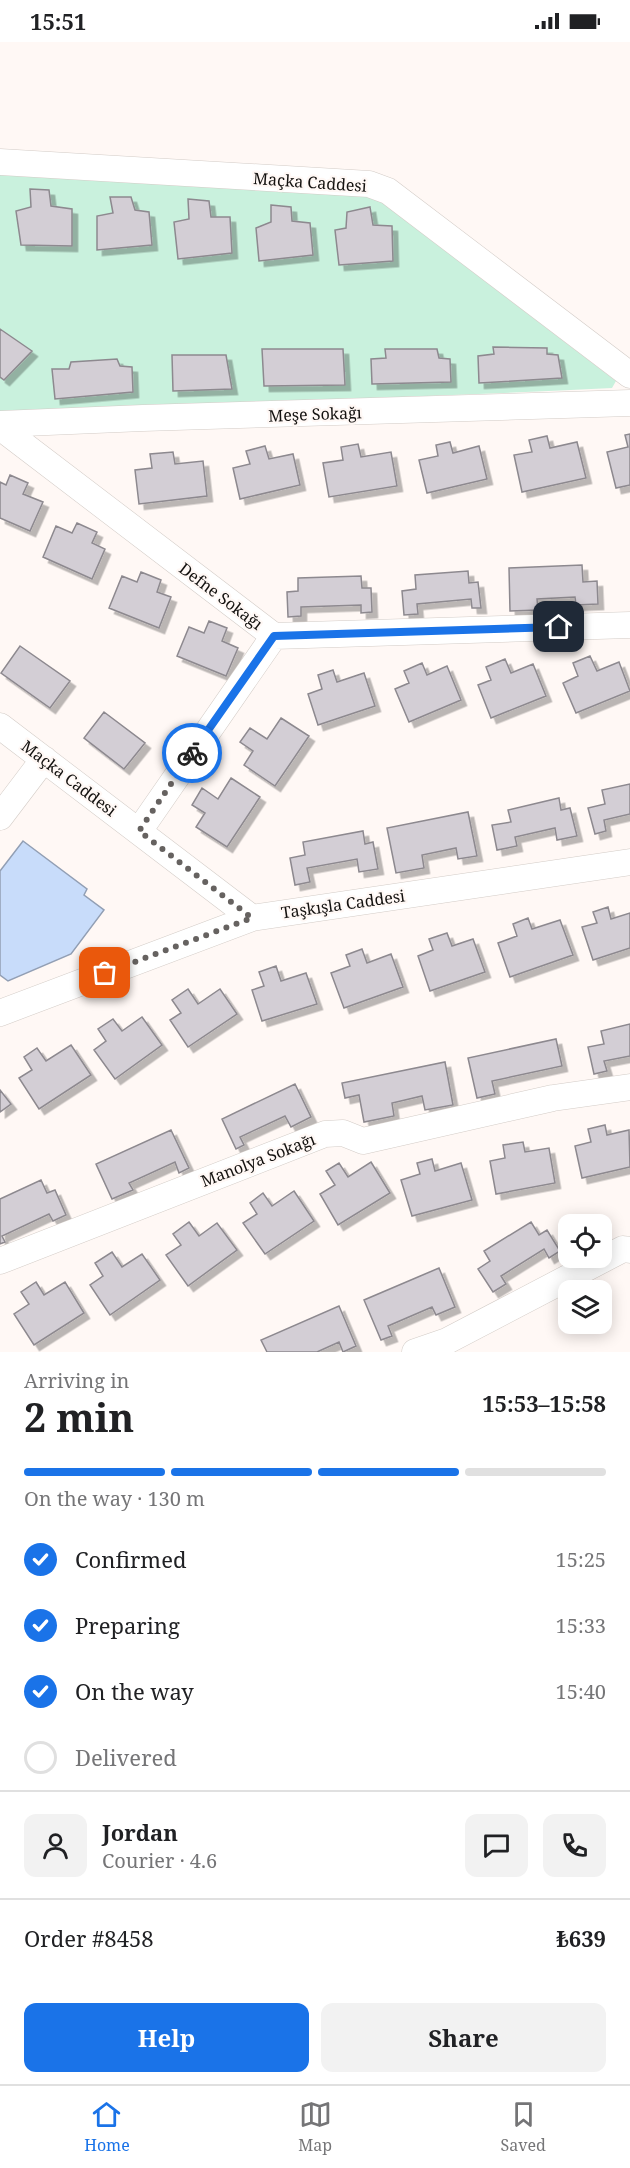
<!DOCTYPE html>
<html lang="en">
<head>
<meta charset="utf-8">
<style>
	:root { --surface:#fff; --page:#f2f2f2; --text:#202124; --muted:#757577; --line:#e0e0e0; --accent:#1a73e8 }
	body { margin:0; font-family:"Noto Serif",serif; background:var(--page); color:var(--text); height:100vh; display:flex; flex-direction:column; font-size:22px; white-space:nowrap }
	* { box-sizing:border-box; margin:0 }
	p { font-size:20px; color:var(--muted) }
	.icon { flex:none; width:33px; height:33px; fill:none; stroke:currentColor; stroke-width:2; stroke-linecap:round; stroke-linejoin:round }
	.map { position:relative; height:1310px; overflow:hidden }
	.panel { display:flex; flex-direction:column; background:var(--surface); flex:1 }
	.panel>* { flex:none }
	.tools { position:absolute; left:558px; top:1172px; display:grid; gap:12px }
	.tools a { display:grid; place-items:center; width:54px; height:54px; border-radius:12px; background:var(--surface); box-shadow:0 3px 15px #0003; font-size:30px }
	.pin { position:absolute; display:grid; place-items:center; width:51px; height:51px; color:#fff; margin:-26px; border-radius:12px; box-shadow:0 3px 9px #0006 }
	.courier { position:absolute; display:grid; place-items:center; width:60px; height:60px; margin:-30px; border:4px solid #1a73e8; border-radius:50%; background:#fff; color:#222; box-shadow:0 2px 8px #0007 }
	.summary em { font-style:normal; font-weight:700 }
	.summary div { display:flex; flex-direction:column-reverse }
	.summary { display:flex; align-items:center; justify-content:space-between; height:102px; padding:0 24px }
	h1 { font-size:39px; font-weight:700; line-height:45px }
	.bar { display:grid; grid-template-columns:repeat(4,1fr); gap:9px 6px; align-content:center; height:72px; padding:0 24px }
	.bar i { height:8px; border-radius:4px; background:var(--line) }
	.bar .selected { background:var(--accent) }
	.bar p { grid-column:span 4 }
	.line { display:flex; align-items:center; gap:15px; padding:0 24px; border-top:2px solid var(--line) }
	.line div { flex:1 }
	.round { display:grid; place-items:center; flex:none; width:63px; height:63px; border-radius:12px; background:var(--page) }
	ol { padding:0 24px; list-style:none }
	li { display:flex; align-items:center; gap:18px; height:66px }
	li p { margin-inline-start:auto }
	li .icon { padding:6px; border-radius:50%; background:var(--accent); color:#fff; stroke-width:4 }
	li:last-child { color:var(--muted) }
	li i { width:33px; height:33px; border:3px solid var(--line); border-radius:50% }
	.action { display:flex; gap:12px; margin-top:auto; padding:12px 24px }
	.action a { flex:1; height:69px; border-radius:12px; background:var(--accent); color:#fff; font-size:24px; font-weight:700; line-height:69px; text-align:center }
	.action a+a { background:var(--page); color:var(--text) }
	.status { display:flex; justify-content:space-between; align-items:center; height:42px; padding:0 30px; background:var(--surface); direction:ltr }
	.status svg { height:16px; fill:currentColor }
	.tabs { display:flex; justify-content:space-around; align-items:center; height:84px; border-top:2px solid var(--line); background:var(--surface); font-size:16px; color:var(--muted) }
	.tabs a { display:grid; justify-items:center; gap:3px }
	.tabs .selected { color:var(--accent) }
	.map>svg:first-child { display:block }
	.green { fill:#c9f1dd }
	.water { fill:#c8dcfa; stroke:#929fb4; stroke-width:1.5 }
	.building { fill:#d3ced5; stroke:#8d898f; stroke-width:1.5; filter:url(#shadow) }
	.lines { fill:none; stroke-linecap:round; stroke-linejoin:round }
	.minor-casing { stroke:#d3ccc7; stroke-width:27 }
	.minor { stroke:#fff; stroke-width:26 }
	.done { stroke:#666260; stroke-width:6; stroke-dasharray:0 10.8 }
	.route { stroke:#1a73e8; stroke-width:8 }
	.labels { text-anchor:middle; stroke-width:4.5; stroke-linejoin:round; paint-order:stroke }
	.street-label { font-size:16px; fill:#13110f; stroke:#fff8f5 }
</style>
</head>
<body>
<div class="status"><b>15:51</b><svg viewBox="0 0 49 12"><path d="M0 12V9h3v3zM5 12V6h3v6zM10 12V3h3v9zM15 12V0h3v12zM26 1h20v11H26zM47 4h2v5h-2z"/></svg></div>
<div class="map">
<svg width="630" height="1310" viewBox="0 0 630 1310">
	<defs>
		<filter id="shadow"><feDropShadow dx="5.5" dy="5.5" stdDeviation="0" flood-color="#0004"/></filter>
	</defs>
	<rect width="100%" height="100%" fill="#fff8f5"/>
	<!-- green -->
	<path class="green" d="M0,131L372,153L616,339L612,346C412,356 212,360 12,370L0,369Z"/>
	<!-- water -->
	<path class="water" d="M23,799L87,847L84,853L104,868L71,912L8,939L0,933V829Z"/>
	<!-- building -->
	<path class="building" d="M30,147L49,148L51,164L72,167V204L21,203L16,169L31,165Z
		M110,155H131L135,168L149,170L152,203L97,208V174L113,171Z
		M188,157L209,159L211,175H230L232,211L178,217L174,180L189,177Z
		M271,163L291,165L292,179L310,181L313,213L259,219L256,186L271,180Z
		M370,165L373,183L392,184L393,219L339,223L335,188L346,186L347,170Z
		M0,287L32,309L4,338L0,335Z
		M493,305L547,306V312L558,313L562,336L479,341L478,314L494,312Z
		M262,307H343L345,343L264,344Z
		M385,307H437L439,316L450,317L451,340L372,342L371,317L386,316Z
		M172,313H226L232,347L173,349Z
		M117,317L120,324L132,325L133,350L55,357L52,327H69L71,320Z
		M630,392V443L616,446L607,410L628,405L625,393Z
		M547,394L550,406L577,400L586,436L522,450L514,413L532,410L529,398Z
		M450,400L453,411L479,404L487,437L427,451L419,418L438,414L436,403Z
		M358,402L361,415L391,410L397,444L329,455L323,421L343,418L341,405Z
		M265,404L269,417L293,412L300,443L240,457L233,426L250,422L246,409Z
		M173,410L175,422L203,419L207,454L139,462L135,428L152,426L150,412Z
		M10,433L28,441L23,452L43,460L30,489L0,476V440L6,443Z
		M77,481L97,490L92,501L105,507L92,537L43,515L56,484L72,491Z
		M582,523L583,540L597,539L598,562L576,563L575,555L537,557L538,568L510,569L509,526Z
		M468,529L469,541L478,540L481,566H472L471,557L417,562L418,572L404,573L402,549L416,547L415,533Z
		M141,530L161,538L157,550L171,555L159,586L109,566L122,534L137,540Z
		M361,534L362,546H371L372,570L361,571V563L301,565V574L288,575L287,550L298,549V536Z
		M209,579L227,586L222,599L238,606L226,634L177,614L189,585L204,591Z
		M20,604L70,639L50,666L1,631Z
		M590,614L597,629L619,620L630,649L576,671L563,641L578,634L573,621Z
		M505,617L511,631L533,622L546,654L491,676L478,643L491,638L486,625Z
		M422,621L427,633L447,624L461,658L409,680L395,647L409,641L404,629Z
		M333,628L337,640L364,631L375,664L318,683L308,652L322,647L318,633Z
		M104,670L145,701L124,727L84,696Z
		M281,676L309,694L275,744L244,723L253,709L240,700L250,686L267,697Z
		M231,736L260,755L227,805L196,785L205,771L192,763L202,746L218,757Z
		M630,742V772L604,778L606,789L595,792L588,766L605,762L602,748Z
		M559,756L561,768L570,766L577,794L557,798L555,786L515,795L517,804L497,808L492,783L511,780L508,768Z
		M468,770L477,814L458,817L456,806L422,813L424,826L396,831L387,786Z
		M363,789L365,802L373,800L378,827L359,830L357,817L307,826L310,840L295,843L290,816L305,813L303,800Z
		M608,865L611,877L630,871V906L593,918L582,885L597,881L593,870Z
		M528,876L532,887L560,878L573,913L510,935L498,901L517,894L513,882Z
		M447,891L452,904L473,897L485,930L430,949L418,914L433,908L429,897Z
		M362,907L367,921L391,912L403,945L344,966L331,931L350,924L346,913Z
		M276,924L281,939L306,931L317,962L262,979L252,948L264,944L259,930Z
		M188,947L198,962L220,947L237,972L188,1005L170,978L181,971L172,958Z
		M142,975L162,1003L115,1037L94,1008L106,999L98,987L113,977L122,989Z
		M630,982V1014L604,1019L607,1029L594,1032L588,1005L604,1002L601,989Z
		M556,997L562,1024L492,1039L495,1052L477,1056L468,1016Z
		M71,1003L91,1033L39,1067L19,1036L32,1028L24,1015L37,1006L46,1019Z
		M445,1020L453,1063L425,1068L422,1054L392,1061L394,1074L364,1080L359,1053L345,1056L342,1041Z
		M295,1042L311,1075L291,1085L285,1074L240,1095L244,1103L236,1107L222,1077Z
		M0,1048L11,1062L0,1070Z
		M605,1083L607,1093L629,1088L630,1125L582,1136L575,1104L591,1100L588,1087Z
		M171,1088L189,1126L179,1131L175,1120L129,1141L133,1148L112,1157L96,1122Z
		M523,1100L525,1110L549,1106L555,1141L496,1152L490,1119L505,1116L503,1103Z
		M432,1117L435,1129L461,1121L472,1158L412,1174L401,1138L420,1132L417,1121Z
		M371,1120L390,1151L338,1183L320,1152L335,1143L326,1129L339,1121L348,1135Z
		M41,1138L47,1151L55,1148L66,1173L53,1179L49,1172L2,1194L5,1200L0,1202V1157Z
		M294,1149L314,1179L265,1212L243,1181L257,1172L250,1161L263,1151L272,1164Z
		M189,1180L199,1194L217,1181L237,1208L188,1244L166,1213L181,1203L173,1192Z
		M531,1180L539,1193L547,1188L560,1209L549,1216L544,1207L501,1234L506,1242L493,1250L478,1227L490,1219L484,1209Z
		M112,1210L122,1225L142,1212L160,1238L110,1273L90,1243L103,1234L95,1221Z
		M439,1226L455,1265L436,1273L432,1265L388,1284L392,1294L381,1298L364,1258Z
		M36,1240L44,1253L65,1240L84,1271L34,1303L14,1272L29,1262L21,1250Z
		M339,1264L356,1304L343,1310L339,1300L317,1310H267L261,1298Z"/>
	<g class="lines">
		<!-- minor casing -->
		<g class="minor-casing">
			<path id="minor" d="M0,120L369,142L388,149L630,333
				M0,382L143,376L630,361
				M0,385L274,594L630,583
				M0,684L252,876
				M0,775L44,717
				M139,789L274,594
				M0,971L252,876L630,820
				M0,1219L325,1092L343,1091L363,1099L553,1056L630,1045
				M415,1310L447,1299L623,1207L630,1208"/>
		</g>
		<!-- minor -->
		<use href="#minor" class="minor"/>
	</g>
	<g class="lines">
		<!-- done -->
		<path class="done" d="M105,931L252,876L139,789L192,711"/>
		<!-- route -->
		<path class="route" d="M192,711L274,594L559,585"/>
	</g>
	<g class="labels">
		<!-- street labels -->
		<g class="street-label">
			<text transform="translate(310 140) rotate(4)" y="6">Maçka Caddesi</text>
			<text transform="translate(315 372) rotate(-2)" y="6">Meşe Sokağı</text>
			<text transform="translate(221 554) rotate(37)" y="6">Defne Sokağı</text>
			<text transform="translate(69 736) rotate(37)" y="6">Maçka Caddesi</text>
			<text transform="translate(343 862) rotate(-8)" y="6">Taşkışla Caddesi</text>
			<text transform="translate(258 1118) rotate(-21)" y="6">Manolya Sokağı</text>
		</g>
	</g>
</svg>
<div class="tools">
<a><svg class="icon" aria-label="locate" viewBox="0 0 24 24"><circle cx="12" cy="12" r="6"/><path d="M12 2v4M12 18v4M2 12h4M18 12h4"/></svg></a>
<a><svg class="icon" aria-label="layers" viewBox="0 0 24 24"><path d="M12 4l9 5-9 5-9-5zM3 14l9 5 9-5"/></svg></a>
</div>
<div class="pin" style="left:105px;top:931px;background:#ea580c"><svg class="icon" aria-label="bag" viewBox="0 0 24 24"><path d="M5 8h14l-1 12H6zM9 8a3 3 0 0 1 6 0"/></svg></div>
<div class="pin" style="left:559px;top:585px;background:#1f2937"><svg class="icon" aria-label="home" viewBox="0 0 24 24"><path d="M3 11l9-7 9 7M6 9v11h12V9"/></svg></div>
<div class="courier" style="left:192px;top:711px"><svg class="icon" aria-label="bike" viewBox="0 0 24 24"><circle cx="6" cy="16" r="4"/><circle cx="18" cy="16" r="4"/><path d="M6 16l4-8h5l3 8M10 8l3 8H6M13 5h3"/></svg></div>
</div>
<section class="panel">
<div class="summary"><div><h1>2 min</h1><p>Arriving in</p></div><em>15:53–15:58</em></div>
<div class="bar"><i class="selected"></i><i class="selected"></i><i class="selected"></i><i></i><p>On the way · 130 m</p></div>
<ol>
<li><svg class="icon" aria-label="check" viewBox="0 0 24 24"><path d="M5 12l5 5 9-10"/></svg>Confirmed<p>15:25</p></li>
<li><svg class="icon" aria-label="check" viewBox="0 0 24 24"><path d="M5 12l5 5 9-10"/></svg>Preparing<p>15:33</p></li>
<li><svg class="icon" aria-label="check" viewBox="0 0 24 24"><path d="M5 12l5 5 9-10"/></svg>On the way<p>15:40</p></li>
<li><i></i>Delivered</li>
</ol>
<div class="line" style="height:108px"><a class="round"><svg class="icon" aria-label="person" viewBox="0 0 24 24"><circle cx="12" cy="8" r="4"/><path d="M4 21q1-7 8-7t8 7"/></svg></a><div><b>Jordan</b><p>Courier · 4.6</p></div><a class="round"><svg class="icon" aria-label="chat" viewBox="0 0 24 24"><path d="M4 5h16v11H9l-5 4z"/></svg></a><a class="round"><svg class="icon" aria-label="phone" viewBox="0 0 24 24"><path d="M5 4h4l2 5-3 2q2 4 5 5l2-3 5 2v4C11 20 4 13 5 4z"/></svg></a></div>
<div class="line" style="height:78px"><div>Order #8458</div><b>₺639</b></div>
<div class="action"><a>Help</a><a>Share</a></div>
</section>
<nav class="tabs">
<a class="selected"><svg class="icon" aria-label="home" viewBox="0 0 24 24"><path d="M3 11l9-7 9 7M6 9v11h12V9"/></svg>Home</a>
<a><svg class="icon" aria-label="map" viewBox="0 0 24 24"><path d="M3 6l6-2 6 2 6-2v14l-6 2-6-2-6 2zM9 4v14M15 6v14"/></svg>Map</a>
<a><svg class="icon" aria-label="saved" viewBox="0 0 24 24"><path d="M7 4h10v16l-5-4-5 4z"/></svg>Saved</a>
</nav>
</body>
</html>
